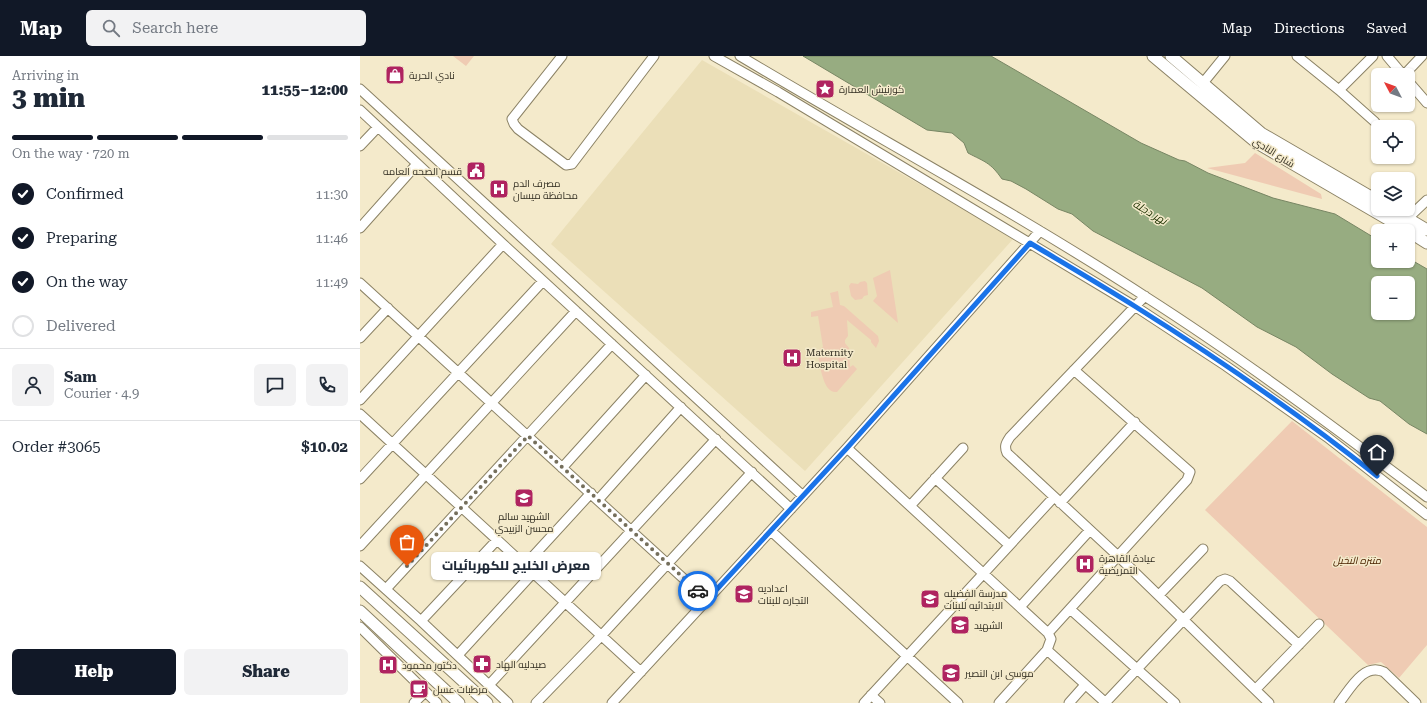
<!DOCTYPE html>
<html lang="en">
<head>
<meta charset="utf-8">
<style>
	:root { --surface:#fff; --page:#f2f2f3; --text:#1f2937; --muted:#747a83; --line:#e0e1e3; --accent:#111827 }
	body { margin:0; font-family:"Roboto Serif",Cairo,serif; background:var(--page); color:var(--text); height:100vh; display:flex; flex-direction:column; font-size:15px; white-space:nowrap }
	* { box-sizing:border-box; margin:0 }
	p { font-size:13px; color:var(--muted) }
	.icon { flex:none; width:22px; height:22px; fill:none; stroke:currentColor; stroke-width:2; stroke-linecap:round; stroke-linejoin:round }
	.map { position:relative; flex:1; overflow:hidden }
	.side { display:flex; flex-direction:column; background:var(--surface); width:360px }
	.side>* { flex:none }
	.needle { width:26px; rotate:311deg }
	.controls { position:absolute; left:1011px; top:12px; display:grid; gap:8px }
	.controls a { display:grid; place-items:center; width:44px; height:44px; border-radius:6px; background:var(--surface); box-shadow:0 1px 3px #0004; font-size:20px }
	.pin { position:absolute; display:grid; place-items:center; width:34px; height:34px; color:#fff; margin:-41px -17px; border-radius:50% 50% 50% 0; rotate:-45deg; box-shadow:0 0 4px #0007 }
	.pin .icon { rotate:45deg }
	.courier { position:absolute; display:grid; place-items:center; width:40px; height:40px; margin:-20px; border:3px solid #1a73e8; border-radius:50%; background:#fff; color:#222; box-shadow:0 1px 5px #0007 }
	.bubble { position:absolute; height:28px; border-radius:6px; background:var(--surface); box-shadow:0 1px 3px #0004; font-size:13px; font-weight:800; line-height:28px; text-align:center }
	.headline em { font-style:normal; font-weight:800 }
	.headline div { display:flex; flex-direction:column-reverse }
	.headline { display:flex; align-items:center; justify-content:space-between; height:68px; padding:0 12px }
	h1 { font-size:26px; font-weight:800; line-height:30px }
	.bar { display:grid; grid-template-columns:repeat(4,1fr); gap:6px 4px; align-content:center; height:48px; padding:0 12px }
	.bar i { height:5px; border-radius:3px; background:var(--line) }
	.bar .selected { background:var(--accent) }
	.bar p { grid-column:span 4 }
	.line { display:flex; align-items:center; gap:10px; padding:0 12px; border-top:1px solid var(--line) }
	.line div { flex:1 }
	.round { display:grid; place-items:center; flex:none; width:42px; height:42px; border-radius:6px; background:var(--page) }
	ol { padding:0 12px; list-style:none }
	li { display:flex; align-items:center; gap:12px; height:44px }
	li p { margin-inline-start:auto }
	li .icon { padding:4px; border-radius:50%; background:var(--accent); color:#fff; stroke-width:4 }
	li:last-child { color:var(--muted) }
	li i { width:22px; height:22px; border:2px solid var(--line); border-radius:50% }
	.action { display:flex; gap:8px; margin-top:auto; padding:8px 12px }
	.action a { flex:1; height:46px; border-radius:6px; background:var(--accent); color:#fff; font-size:16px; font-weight:800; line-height:46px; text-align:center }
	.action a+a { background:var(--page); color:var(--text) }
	header { display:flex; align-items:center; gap:24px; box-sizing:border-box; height:56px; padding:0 20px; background:var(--accent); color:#fff }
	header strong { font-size:19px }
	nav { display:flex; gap:22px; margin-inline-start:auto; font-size:14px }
	.search { width:280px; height:36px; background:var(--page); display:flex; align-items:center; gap:10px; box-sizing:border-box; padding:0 14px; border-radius:6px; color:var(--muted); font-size:15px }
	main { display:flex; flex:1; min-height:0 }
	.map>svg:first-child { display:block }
	.built { fill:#ebdfb8 }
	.green { fill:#efcbb3 }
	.water { fill:#97ac81; stroke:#788664; fill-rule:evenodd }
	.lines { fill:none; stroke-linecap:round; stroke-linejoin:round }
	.minor-casing { stroke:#8b8265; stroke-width:11 }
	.major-casing { stroke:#8b8265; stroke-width:13 }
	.minor { stroke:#fff; stroke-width:9 }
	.major { stroke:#fff; stroke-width:11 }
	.done { stroke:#756f5c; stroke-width:4; stroke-dasharray:0 7.2 }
	.route { stroke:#1a73e8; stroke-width:5 }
	.labels { text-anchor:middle; stroke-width:3; stroke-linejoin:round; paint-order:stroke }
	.poi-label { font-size:10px; fill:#312d21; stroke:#f4eacb; text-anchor:start }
	.street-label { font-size:10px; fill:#312d21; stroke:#f4eacb }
	.park-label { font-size:10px; font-style:italic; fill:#4b2300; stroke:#f4eacb }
	.water-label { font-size:11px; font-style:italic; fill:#213504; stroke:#f4eacb }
</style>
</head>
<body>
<header>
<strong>Map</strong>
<div class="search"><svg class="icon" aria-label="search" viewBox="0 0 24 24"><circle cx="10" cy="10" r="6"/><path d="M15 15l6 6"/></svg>Search here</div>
<nav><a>Map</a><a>Directions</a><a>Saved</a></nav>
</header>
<main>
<section class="side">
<div class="headline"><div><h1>3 min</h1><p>Arriving in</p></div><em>11:55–12:00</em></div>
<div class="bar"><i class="selected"></i><i class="selected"></i><i class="selected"></i><i></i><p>On the way · 720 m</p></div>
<ol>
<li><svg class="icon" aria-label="check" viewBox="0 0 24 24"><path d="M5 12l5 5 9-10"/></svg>Confirmed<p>11:30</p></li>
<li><svg class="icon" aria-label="check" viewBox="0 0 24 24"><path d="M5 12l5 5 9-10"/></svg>Preparing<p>11:46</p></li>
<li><svg class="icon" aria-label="check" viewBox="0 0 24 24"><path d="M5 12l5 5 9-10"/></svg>On the way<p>11:49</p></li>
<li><i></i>Delivered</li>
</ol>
<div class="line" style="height:72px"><a class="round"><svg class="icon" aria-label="person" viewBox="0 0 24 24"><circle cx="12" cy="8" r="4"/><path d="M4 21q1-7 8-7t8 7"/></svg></a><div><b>Sam</b><p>Courier · 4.9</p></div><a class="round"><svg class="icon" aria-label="chat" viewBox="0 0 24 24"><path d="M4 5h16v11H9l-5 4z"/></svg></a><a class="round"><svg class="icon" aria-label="phone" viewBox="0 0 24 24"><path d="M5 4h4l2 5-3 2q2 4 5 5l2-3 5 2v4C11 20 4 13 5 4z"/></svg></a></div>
<div class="line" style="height:52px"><div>Order #3065</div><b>$10.02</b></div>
<div class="action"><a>Help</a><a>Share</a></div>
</section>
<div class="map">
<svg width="1067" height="647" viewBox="0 0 1067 647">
	<rect width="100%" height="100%" fill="#f4eacb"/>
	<!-- built -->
	<path class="built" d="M342,4L654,182L445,415L191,188Z"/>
	<!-- green -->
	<path class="green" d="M93,0H114L106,10Z
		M895,97L961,138L962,143L847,112L885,107Z
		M530,214L538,267L513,245L517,240L513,222Z
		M505,225L507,227L508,239L504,240L502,243L495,244L491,240L489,230L491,227L498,228L500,226Z
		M478,235L480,249L484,250L518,280L519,285L516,292L511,286V284L487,264L488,280L485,284V287L489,292L490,311L493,309L497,313L477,336C462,338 460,306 457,295L463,291L458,260L451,261V256L473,251L470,237Z
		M932,365L1067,471V589L1039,622L1021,606L1008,609L845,454Z"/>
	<!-- water -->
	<path class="water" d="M443,0H631L781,87L819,104L825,105L848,117L913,142L975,158L1018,184V205H1048V202L1067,213V378L1049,368L1020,345L1009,342L972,318L936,291L897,271L842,232L733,175L712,158L698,153L666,133L651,125L642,123C630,106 625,106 608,97L604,87L592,77L567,74ZM1018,227H1048V257H1018Z"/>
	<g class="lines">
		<!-- minor casing -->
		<g class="minor-casing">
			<path id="minor" d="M202,0L152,63L154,68L158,73L206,109L212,108L294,0
				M354,0L418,36L776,251L866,310L967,381L1067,459
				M380,0C515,81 654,155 786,241C883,303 975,372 1067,441
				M937,0L979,34L1015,66
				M1027,0L1043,19
				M1044,19L1062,0
				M1048,25L1067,47
				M843,27L865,0
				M0,33L443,440
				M979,34L1013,0
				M0,54L143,188L431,453
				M0,90L18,71
				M1048,162L1067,144
				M0,172L57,108
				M0,227L347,544
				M785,240L650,381C646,387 644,390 647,397L758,500L909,647
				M0,282L28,252
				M0,344L143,188
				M0,358L281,616
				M487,392L688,577L691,583L687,594L639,647
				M202,412L286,319
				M575,422L649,489
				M0,423L183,225
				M238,444L321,351
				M700,447L775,366
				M550,450L603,392
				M411,475L598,647
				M0,490L216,255
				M165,509L231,437
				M0,510L61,565L148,647
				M26,533L252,288
				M799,539L843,493
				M660,551L730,474
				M710,553L815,647
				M61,565L137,484
				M0,571L77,647
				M688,577L827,424L830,416L714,314
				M687,594L746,647
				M98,599L173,517
				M129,629L356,383
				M896,633L959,568
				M511,639L520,647
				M54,647L65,636
				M176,647L241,580L392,416
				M252,647L487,392L680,175
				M504,647L694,441
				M709,647L725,629
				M745,647L860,525L865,523L870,525L939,589
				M979,647C990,633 1004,606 1024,616L1056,647"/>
		</g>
		<!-- major casing -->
		<g class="major-casing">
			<path id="major" d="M793,0L897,87L1048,175
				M811,0L901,77L1018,145
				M1032,153L1067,174
				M1048,175L1067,187
				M0,531L127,647
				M0,555L99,647"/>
		</g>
		<!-- minor -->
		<use href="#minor" class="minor"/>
		<!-- major -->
		<use href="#major" class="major"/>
	</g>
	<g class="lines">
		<!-- done -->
		<path class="done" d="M47,510L168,380L338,535"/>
		<!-- route -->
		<path class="route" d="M338,535L347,544L487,392L670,187C705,208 741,229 776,251C859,303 940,359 1017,420"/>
	</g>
	<!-- icons -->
	<defs>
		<g id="shop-square" transform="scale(1)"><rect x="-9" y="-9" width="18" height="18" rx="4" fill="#af2360" stroke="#f4eacb"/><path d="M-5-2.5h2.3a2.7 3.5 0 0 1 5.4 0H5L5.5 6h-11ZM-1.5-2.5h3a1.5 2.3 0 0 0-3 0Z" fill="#fff"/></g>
		<g id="sight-square" transform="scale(1)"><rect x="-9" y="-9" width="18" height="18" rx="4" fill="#af2360" stroke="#f4eacb"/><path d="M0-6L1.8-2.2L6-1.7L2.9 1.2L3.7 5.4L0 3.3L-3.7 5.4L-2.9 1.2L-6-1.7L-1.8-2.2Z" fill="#fff"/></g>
		<g id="civic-square" transform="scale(1)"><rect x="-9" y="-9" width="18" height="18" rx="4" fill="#af2360" stroke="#f4eacb"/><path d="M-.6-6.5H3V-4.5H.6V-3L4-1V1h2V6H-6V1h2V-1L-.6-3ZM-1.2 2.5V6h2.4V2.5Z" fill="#fff"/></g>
		<g id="hospital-square" transform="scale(1)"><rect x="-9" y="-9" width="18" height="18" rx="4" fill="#af2360" stroke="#f4eacb"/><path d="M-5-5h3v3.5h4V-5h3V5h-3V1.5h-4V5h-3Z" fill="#fff"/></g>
		<g id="school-square" transform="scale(1)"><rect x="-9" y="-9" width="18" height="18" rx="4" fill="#af2360" stroke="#f4eacb"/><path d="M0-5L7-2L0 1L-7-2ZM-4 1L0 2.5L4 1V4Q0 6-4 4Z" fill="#fff"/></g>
		<g id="pharmacy-square" transform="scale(1)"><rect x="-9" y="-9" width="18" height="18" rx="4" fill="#af2360" stroke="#f4eacb"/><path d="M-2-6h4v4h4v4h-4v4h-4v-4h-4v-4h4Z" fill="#fff"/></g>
		<g id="cafe-square" transform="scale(1)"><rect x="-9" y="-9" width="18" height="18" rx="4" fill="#af2360" stroke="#f4eacb"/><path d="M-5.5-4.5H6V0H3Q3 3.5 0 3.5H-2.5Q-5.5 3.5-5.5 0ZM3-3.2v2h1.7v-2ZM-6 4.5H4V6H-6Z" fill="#fff"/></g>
	</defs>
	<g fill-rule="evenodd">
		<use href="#shop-square" x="35" y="19"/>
		<use href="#sight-square" x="465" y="33"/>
		<use href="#civic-square" x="116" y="115"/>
		<use href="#hospital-square" x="139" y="133"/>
		<use href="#hospital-square" x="432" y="302"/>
		<use href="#school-square" x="164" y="442"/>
		<use href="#hospital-square" x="725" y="508"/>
		<use href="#school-square" x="384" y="538"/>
		<use href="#school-square" x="570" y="543"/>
		<use href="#school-square" x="600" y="569"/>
		<use href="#pharmacy-square" x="122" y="608"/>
		<use href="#hospital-square" x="28" y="609"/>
		<use href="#school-square" x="591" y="617"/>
		<use href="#cafe-square" x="59" y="633"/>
	</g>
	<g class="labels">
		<!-- poi labels -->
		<g class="poi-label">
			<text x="49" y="23">نادي الحرية</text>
			<text x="479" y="37">كورنيش العمارة</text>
			<text x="102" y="119" text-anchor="end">قسم الصحه العامه</text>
			<text x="153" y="131">مصرف الدم<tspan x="153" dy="12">محافظة ميسان</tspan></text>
			<text x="446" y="300">Maternity<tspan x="446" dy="12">Hospital</tspan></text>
			<text x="164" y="464" text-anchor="middle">الشهيد سالم<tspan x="164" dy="12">محسن الزبيدي</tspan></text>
			<text x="739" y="506">عيادة القاهرة<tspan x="739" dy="12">التمريضية</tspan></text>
			<text x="398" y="536">اعداديه<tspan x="398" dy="12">التجاره للبنات</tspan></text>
			<text x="584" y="541">مدرسة الفضيله<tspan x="584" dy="12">الابتدائيه للبنات</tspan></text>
			<text x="614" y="573">الشهيد</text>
			<text x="136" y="612">صيدليه الهاد</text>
			<text x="42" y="613">دكتور محمود</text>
			<text x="605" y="621">موسى ابن النصير</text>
			<text x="73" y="637">مرطبات عسل</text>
		</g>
		<!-- street labels -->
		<g class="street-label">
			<text transform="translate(914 96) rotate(32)" y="4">شارع النادي</text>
		</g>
		<!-- park labels -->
		<g class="park-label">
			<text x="997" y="508">متنزه النخيل</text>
		</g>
		<!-- water labels -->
		<g class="water-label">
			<text transform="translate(790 156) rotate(31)" y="4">نهر دجلة</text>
		</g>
	</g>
</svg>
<div class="controls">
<a><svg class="needle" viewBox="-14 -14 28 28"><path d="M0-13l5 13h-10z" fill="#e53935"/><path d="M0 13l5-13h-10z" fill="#747a83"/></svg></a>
<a><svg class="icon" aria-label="locate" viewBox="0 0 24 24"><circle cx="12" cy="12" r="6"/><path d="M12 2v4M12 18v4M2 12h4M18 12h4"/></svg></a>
<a><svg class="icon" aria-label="layers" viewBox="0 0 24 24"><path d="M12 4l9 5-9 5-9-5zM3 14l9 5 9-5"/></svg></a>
<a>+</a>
<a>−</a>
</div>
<div class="pin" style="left:47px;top:510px;background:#ea580c"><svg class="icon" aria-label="bag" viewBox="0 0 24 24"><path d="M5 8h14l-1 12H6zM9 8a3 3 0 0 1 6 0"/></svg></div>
<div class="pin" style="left:1017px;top:420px;background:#1f2937"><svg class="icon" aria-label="home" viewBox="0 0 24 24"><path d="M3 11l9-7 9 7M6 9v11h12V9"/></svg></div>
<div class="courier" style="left:338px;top:535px"><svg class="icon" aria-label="car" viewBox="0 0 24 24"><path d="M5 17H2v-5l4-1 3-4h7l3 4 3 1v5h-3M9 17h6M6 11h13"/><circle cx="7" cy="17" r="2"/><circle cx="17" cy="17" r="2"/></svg></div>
<div class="bubble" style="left:71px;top:496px;width:170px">معرض الخليج للكهربائيات</div>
</div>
</main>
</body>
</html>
